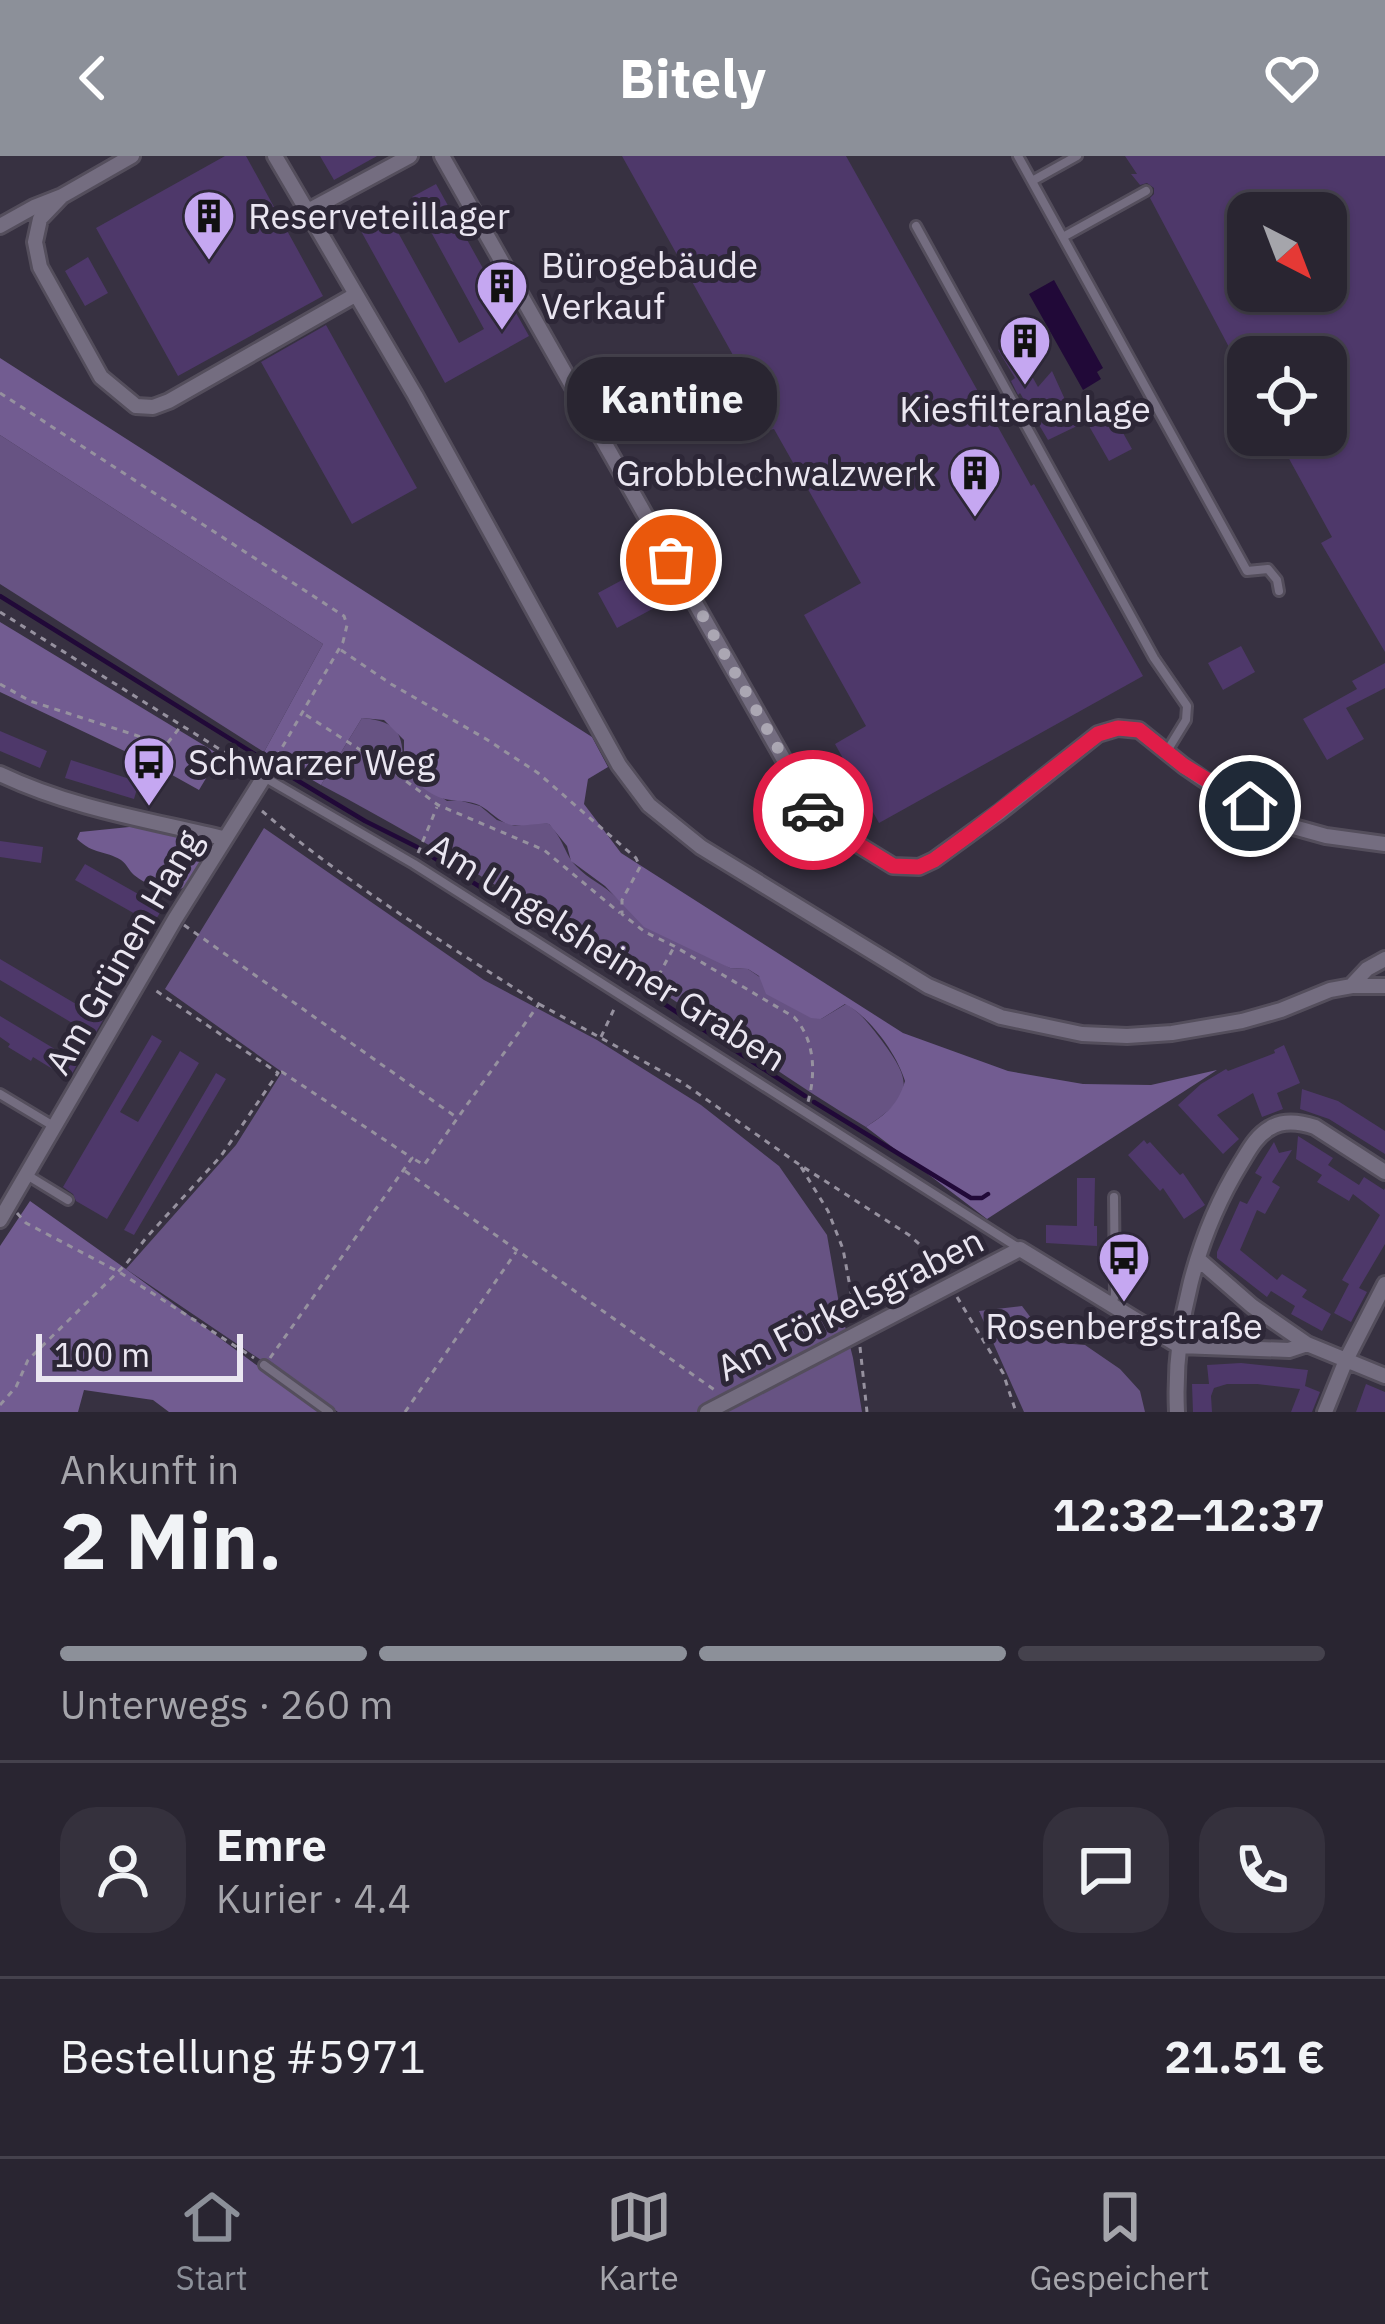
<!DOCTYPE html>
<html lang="de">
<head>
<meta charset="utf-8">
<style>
	:root { --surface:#292531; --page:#35313d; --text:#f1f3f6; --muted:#a5a5ab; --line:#45424d; --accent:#8c9099 }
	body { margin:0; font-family:"IBM Plex Sans",sans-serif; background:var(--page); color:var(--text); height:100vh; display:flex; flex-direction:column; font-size:45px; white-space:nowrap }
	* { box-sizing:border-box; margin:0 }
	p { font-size:39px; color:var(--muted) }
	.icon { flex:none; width:66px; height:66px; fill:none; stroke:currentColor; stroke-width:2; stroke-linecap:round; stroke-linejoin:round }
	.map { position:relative; height:1256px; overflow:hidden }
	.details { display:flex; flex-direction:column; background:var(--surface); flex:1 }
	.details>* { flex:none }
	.needle { width:78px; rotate:138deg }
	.buttons { position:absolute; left:1227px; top:36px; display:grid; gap:24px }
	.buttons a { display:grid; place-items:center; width:120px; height:120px; border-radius:24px; background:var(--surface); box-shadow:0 3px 9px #0004,0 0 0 3px var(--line); font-size:60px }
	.scale { position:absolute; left:36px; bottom:30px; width:207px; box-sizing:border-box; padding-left:12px; border:6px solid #eae6f1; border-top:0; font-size:33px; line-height:42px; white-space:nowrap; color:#eae6f1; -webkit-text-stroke:9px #2d2737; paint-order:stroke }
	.pin { position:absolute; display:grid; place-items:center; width:102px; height:102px; color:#fff; margin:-51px; border:6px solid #fff; border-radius:50%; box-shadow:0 3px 12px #0007 }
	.courier { position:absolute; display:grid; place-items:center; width:120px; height:120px; margin:-60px; border:9px solid #e11d48; border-radius:50%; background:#fff; color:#222; box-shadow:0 3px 15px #0007 }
	.bubble { position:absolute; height:84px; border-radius:36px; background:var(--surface); box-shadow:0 3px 9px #0004,0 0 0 3px var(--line); font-size:39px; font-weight:800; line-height:84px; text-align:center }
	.headline em { font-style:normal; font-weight:800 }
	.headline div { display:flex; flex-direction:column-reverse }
	.headline { display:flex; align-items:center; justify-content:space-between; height:204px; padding:0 60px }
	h1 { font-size:78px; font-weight:800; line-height:90px }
	.bar { display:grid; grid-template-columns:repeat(4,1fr); gap:18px 12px; align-content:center; height:144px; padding:0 60px }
	.bar i { height:15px; border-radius:9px; background:var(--line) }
	.bar .current { background:var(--accent) }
	.bar p { grid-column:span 4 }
	.line { display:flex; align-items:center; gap:30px; padding:0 60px; border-top:3px solid var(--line) }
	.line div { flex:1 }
	.round { display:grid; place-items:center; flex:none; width:126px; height:126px; border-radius:36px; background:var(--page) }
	header { display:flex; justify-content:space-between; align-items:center; height:156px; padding:0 60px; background:var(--accent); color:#fff; font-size:54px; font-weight:800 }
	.tab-bar { display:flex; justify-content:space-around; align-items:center; height:168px; border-top:3px solid var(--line); background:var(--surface); font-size:33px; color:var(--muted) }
	.tab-bar a { display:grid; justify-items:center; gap:6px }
	.tab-bar .current { color:var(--accent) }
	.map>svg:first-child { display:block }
	.green { fill:#675383 }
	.forest { fill:#725c91 }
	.water { fill:#210938 }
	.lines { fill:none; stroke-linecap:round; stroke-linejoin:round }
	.stream { stroke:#210938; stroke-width:4.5 }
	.building { fill:#4e386a; fill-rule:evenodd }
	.lane-casing { stroke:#544e5c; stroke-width:14 }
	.street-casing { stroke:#544e5c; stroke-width:20 }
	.path { stroke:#96919f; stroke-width:3; stroke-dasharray:6 6; stroke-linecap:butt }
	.lane { stroke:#746d80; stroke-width:8 }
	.street { stroke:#746d80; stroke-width:14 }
	.done { stroke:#aba7b3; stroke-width:12; stroke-dasharray:0 21.6 }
	.route { stroke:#e11d48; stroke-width:15 }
	.labels { text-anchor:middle; stroke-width:10; stroke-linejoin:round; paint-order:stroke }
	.poi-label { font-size:36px; fill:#eae6f1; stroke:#2d2737; text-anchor:start }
	.street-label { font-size:36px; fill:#eae6f1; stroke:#2d2737 }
</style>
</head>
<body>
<header><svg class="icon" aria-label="back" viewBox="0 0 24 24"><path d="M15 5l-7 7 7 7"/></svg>Bitely<svg class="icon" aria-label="heart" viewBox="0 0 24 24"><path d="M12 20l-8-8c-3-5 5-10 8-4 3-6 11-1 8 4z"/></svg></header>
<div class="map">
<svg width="1385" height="1256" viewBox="0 0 1385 1256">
	<rect width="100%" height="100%" fill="#373141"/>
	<!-- green -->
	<path class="green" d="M0,279L323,488L264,596L0,428Z
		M362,562C402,566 402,579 404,614L447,645L458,644L480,650L497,664L515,670L534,667L549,668C563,682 565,699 576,710C588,723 604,729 617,742L730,812L748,813L821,863L846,848C861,857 868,867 879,881C913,926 915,939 866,971C792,927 723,876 651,829C544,758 435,689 321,629Z
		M264,672L484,824L597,884L701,949L779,1010L827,1079L838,1142L853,1202L862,1256H338L126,1113L236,989L282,916L165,833Z
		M1022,1150L1049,1186L1085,1189L1120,1213L1140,1235L1145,1256H1024L979,1155Z"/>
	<!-- forest -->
	<path class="forest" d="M0,202L592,581L608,611L588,623L584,648L621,697L903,877L1008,915L1083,928L1151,929L1217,914L987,1063L866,971C886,958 898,949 905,925C897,898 870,861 845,848L821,863L811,862L766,838L759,820L748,813L730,812L644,771L605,730L571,705L567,690L549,668C537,667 523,671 511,669C498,666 491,655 479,649C470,645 460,645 451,644C432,642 417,628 404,614V584L384,564L362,562L321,629L264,596L323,488L0,279Z
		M0,466L220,599L199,634L156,610L0,536Z
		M139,670L197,681L206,694C196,738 170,746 134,719C129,715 127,708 121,704C105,694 94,699 77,683L80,676Z
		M30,1045L126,1113L320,1256H169L153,1244L84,1234L78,1256H0V1090Z"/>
	<!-- water -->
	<path class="water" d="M1054,124L1103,212L1097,216L1101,223L1083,234L1029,138Z"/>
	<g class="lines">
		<!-- stream -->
		<path class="stream" d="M0,440L266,605
			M280,614L365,665L417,691
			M428,698L643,834
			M655,842L805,940
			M814,946L971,1042H982L988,1038"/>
	</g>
	<!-- building -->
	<path class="building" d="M225,0H246L323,140L178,220L96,72Z
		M320,0H377L334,24Z
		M622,0H846L1031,330L1034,328L1143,520L879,667L835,588L866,570L804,459L861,427L774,273L760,276L748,226Z
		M1125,0H1385V496L1321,387L1332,381L1276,279H1326V201H1248V227L1150,42L1154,38V32L1147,27L1140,29L1131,18H1137ZM1248,57H1326V135H1248Z
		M436,28L509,159L515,155L529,180L445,227L356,66L384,51L459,187L484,173L412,41Z
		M88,101L108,137L85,150L65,115Z
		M326,169L417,332L352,368L261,206Z
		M1014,171L1020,182L1013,186L1038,231L1052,215L1077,270L1048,284L1020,237L1018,239L1011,225L1015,222L998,194L1007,189L1001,179Z
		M1108,250L1132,293L1109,305L1085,263Z
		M637,416L656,451L617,472L598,437Z
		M1241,490L1255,516L1223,534L1208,507Z
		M1385,507V532L1346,552L1364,583L1327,604L1303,563L1357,533L1352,525Z
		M0,575L47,595L40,612L0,595Z
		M71,604L139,626L134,643L65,622Z
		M0,685L43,691L41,707L0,701Z
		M85,708L163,752L153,768L75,724Z
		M0,803L103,864L95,878L90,874L89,877L0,824Z
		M0,860L78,907L69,923L33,901L31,905L8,891L10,888L0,881Z
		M152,879L162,885L120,956L138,966L180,895L199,907L107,1063L76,1045L73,1038L63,1031Z
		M1284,889L1300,927L1277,937L1283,953L1262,961L1253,937L1217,959L1239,983L1223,998L1178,949L1201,928L1226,913L1228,915L1275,897L1274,894Z
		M216,917L226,923L134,1079L124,1074Z
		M1302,933L1338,945L1385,975V998L1329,963L1300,953Z
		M1298,980L1333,1002L1328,1009L1359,1029L1364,1021L1384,1034L1385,1032V1088L1359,1132L1367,1136L1351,1166L1334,1157L1349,1128L1342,1124L1380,1059L1353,1038L1349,1045L1317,1026L1322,1019L1296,1003Z
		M1144,984L1147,988L1150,986L1180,1019L1183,1017L1205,1049L1184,1063L1163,1032L1160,1035L1128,999Z
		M1274,986L1279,997L1292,994L1272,1026L1280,1031L1265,1058L1257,1054L1240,1094L1277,1124L1282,1118L1307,1134L1302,1141L1331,1158L1322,1175L1291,1158L1295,1150L1271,1135L1267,1141L1217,1102V1096L1240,1045L1247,1048L1262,1021L1255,1017Z
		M1077,1022H1095L1094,1070H1097V1090L1046,1087V1069L1077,1070Z
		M1241,1207L1308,1214L1305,1230L1320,1236L1312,1256H1291L1300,1233L1257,1228H1227L1214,1232L1211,1240L1212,1256H1193L1192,1228H1209L1207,1209Z
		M1366,1228L1385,1236V1256H1356Z"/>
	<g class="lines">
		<!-- lane casing -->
		<g class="lane-casing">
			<path id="lane" d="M1018,0L1247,415L1268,413L1277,424L1279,435
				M1032,25L1077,0
				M916,70L1154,502L1187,550L1186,564L1167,595
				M1063,81L1146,35
				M264,621L414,708L1019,1092
				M0,938L55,971
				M27,1019L68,1044
				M1112,1147L1115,1139L1114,1041
				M264,1209L329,1256"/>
		</g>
		<!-- street casing -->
		<g class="street-casing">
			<path id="street" d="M275,0L415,239L619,609L649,649L701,691L928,830L1001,861L1082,878L1127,880L1172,877L1242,865L1281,854L1330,834L1352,830H1385
				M442,0L818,664L893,710L919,711L934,704L1000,656L1098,578L1118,572L1139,574L1184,610L1216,632L1290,670L1326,680L1385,688
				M62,40L40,63L35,86L40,111L101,221L136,250L153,251L169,245L355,139
				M306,56L410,0
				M0,70L34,51L62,40L132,0
				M0,618C71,652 148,664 223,682
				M1352,829L1367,813L1385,803
				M0,1064L175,763L264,621
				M1198,1103L1252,1150L1307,1188
				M707,1256L1020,1093L1179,1190L1289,1194L1307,1188L1385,1220
				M1177,1256C1173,1171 1196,1080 1241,1007C1249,994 1256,980 1270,972C1283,964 1300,966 1315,971L1385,1016
				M1325,1256L1346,1204L1385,1128"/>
		</g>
		<!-- path -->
		<path class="path" d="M0,237L344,460L347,469L343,486L272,609
			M0,456L253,614
			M341,494L391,528L486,583L538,617L636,702L640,711L622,744V758L645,776L674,790L794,861C815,884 816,917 808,946
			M0,528L30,545L166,589L181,570
			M306,559L390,613L438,649L544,694L620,757
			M262,655C347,728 445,787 539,848L424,1009L414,1003
			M418,697L437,651
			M184,769L456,961
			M647,841L674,791
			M539,848L683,927L800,1009L909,1079L934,1101L942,1118
			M601,881L615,851
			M801,1011L828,1055L843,1093L856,1163
			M405,1015L716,1235
			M17,1057L26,1067L119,1116L254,1202
			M957,1141L1003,1217L1016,1256
			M860,1191L867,1256
			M270,1202L412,1002L282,916L278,917
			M0,1249L16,1231L28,1204L126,1108L146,1082L221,1000L278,917L152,832
			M405,1256L516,1096"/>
		<!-- lane -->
		<use href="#lane" class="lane"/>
		<!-- street -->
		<use href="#street" class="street"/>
	</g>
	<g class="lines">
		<!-- done -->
		<path class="done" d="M671,404L813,654"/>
		<!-- route -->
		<path class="route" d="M813,654L818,664L893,710L919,711L934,704L967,680L1098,578L1118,572L1139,574L1184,610L1250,650"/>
	</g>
	<!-- icons -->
	<defs>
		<g id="building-pin" transform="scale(2.7)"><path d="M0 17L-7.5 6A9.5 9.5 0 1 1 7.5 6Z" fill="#c5a7f1" stroke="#2d2737"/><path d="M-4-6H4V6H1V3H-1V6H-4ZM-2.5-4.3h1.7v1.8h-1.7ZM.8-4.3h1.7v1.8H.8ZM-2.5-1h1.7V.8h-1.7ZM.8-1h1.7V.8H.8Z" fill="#111"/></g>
		<g id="bus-pin" transform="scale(2.7)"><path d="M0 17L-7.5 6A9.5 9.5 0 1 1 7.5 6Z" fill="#c5a7f1" stroke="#2d2737"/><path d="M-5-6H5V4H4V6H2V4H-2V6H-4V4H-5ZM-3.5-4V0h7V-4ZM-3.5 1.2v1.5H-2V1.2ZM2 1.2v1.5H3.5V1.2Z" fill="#111"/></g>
	</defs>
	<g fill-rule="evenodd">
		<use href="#building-pin" x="209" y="60"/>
		<use href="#building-pin" x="502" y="130"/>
		<use href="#building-pin" x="1025" y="185"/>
		<use href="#building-pin" x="975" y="317"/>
		<use href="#bus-pin" x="149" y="606"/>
		<use href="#bus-pin" x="1124" y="1102"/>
	</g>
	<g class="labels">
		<!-- poi labels -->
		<g class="poi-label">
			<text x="248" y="73">Reserveteillager</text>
			<text x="541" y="122">Bürogebäude<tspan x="541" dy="41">Verkauf</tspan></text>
			<text x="1025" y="266" text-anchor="middle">Kiesfilteranlage</text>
			<text x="936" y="330" text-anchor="end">Grobblechwalzwerk</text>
			<text x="188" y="619">Schwarzer Weg</text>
			<text x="1124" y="1183" text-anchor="middle">Rosenbergstraße</text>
		</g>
		<!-- street labels -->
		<g class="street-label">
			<text transform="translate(123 796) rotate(-60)" y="13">Am Grünen Hang</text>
			<text transform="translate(607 796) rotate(32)" y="13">Am Ungelsheimer Graben</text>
			<text transform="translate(850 1148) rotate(-27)" y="13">Am Förkelsgraben</text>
		</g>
	</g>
</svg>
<div class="buttons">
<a><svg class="needle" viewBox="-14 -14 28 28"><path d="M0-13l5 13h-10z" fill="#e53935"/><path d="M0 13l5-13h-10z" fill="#a5a5ab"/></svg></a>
<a><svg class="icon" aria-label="locate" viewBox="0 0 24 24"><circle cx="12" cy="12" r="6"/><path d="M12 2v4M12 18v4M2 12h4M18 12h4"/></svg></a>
</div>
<div class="scale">100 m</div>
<div class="pin" style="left:671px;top:404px;background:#ea580c"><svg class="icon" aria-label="bag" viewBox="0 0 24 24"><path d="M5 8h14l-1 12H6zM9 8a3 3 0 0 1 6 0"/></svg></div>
<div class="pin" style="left:1250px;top:650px;background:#1f2937"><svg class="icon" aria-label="home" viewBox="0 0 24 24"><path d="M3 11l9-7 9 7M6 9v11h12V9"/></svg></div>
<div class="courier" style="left:813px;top:654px"><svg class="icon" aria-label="car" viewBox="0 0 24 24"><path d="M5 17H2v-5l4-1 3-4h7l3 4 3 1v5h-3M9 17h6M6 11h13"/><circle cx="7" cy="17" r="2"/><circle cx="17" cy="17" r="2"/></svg></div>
<div class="bubble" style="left:567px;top:201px;width:210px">Kantine</div>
</div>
<section class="details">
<div class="headline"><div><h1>2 Min.</h1><p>Ankunft in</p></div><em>12:32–12:37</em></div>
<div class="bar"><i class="current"></i><i class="current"></i><i class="current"></i><i></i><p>Unterwegs · 260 m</p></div>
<div class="line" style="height:216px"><a class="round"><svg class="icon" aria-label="person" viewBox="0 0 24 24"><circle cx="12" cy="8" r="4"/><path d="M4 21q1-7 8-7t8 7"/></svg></a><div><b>Emre</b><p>Kurier · 4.4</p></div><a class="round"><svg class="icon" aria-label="chat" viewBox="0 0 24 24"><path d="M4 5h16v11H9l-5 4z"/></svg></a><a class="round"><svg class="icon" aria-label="phone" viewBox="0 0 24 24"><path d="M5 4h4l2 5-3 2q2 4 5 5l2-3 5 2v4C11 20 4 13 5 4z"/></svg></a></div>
<div class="line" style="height:156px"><div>Bestellung #5971</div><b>21.51 €</b></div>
</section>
<nav class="tab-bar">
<a class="current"><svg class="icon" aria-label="home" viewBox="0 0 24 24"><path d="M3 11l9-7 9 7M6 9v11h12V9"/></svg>Start</a>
<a><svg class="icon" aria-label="map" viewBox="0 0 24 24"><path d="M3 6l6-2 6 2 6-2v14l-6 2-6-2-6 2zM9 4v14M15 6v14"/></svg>Karte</a>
<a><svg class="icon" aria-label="saved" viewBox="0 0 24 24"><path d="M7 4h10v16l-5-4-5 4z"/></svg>Gespeichert</a>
</nav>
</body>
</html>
